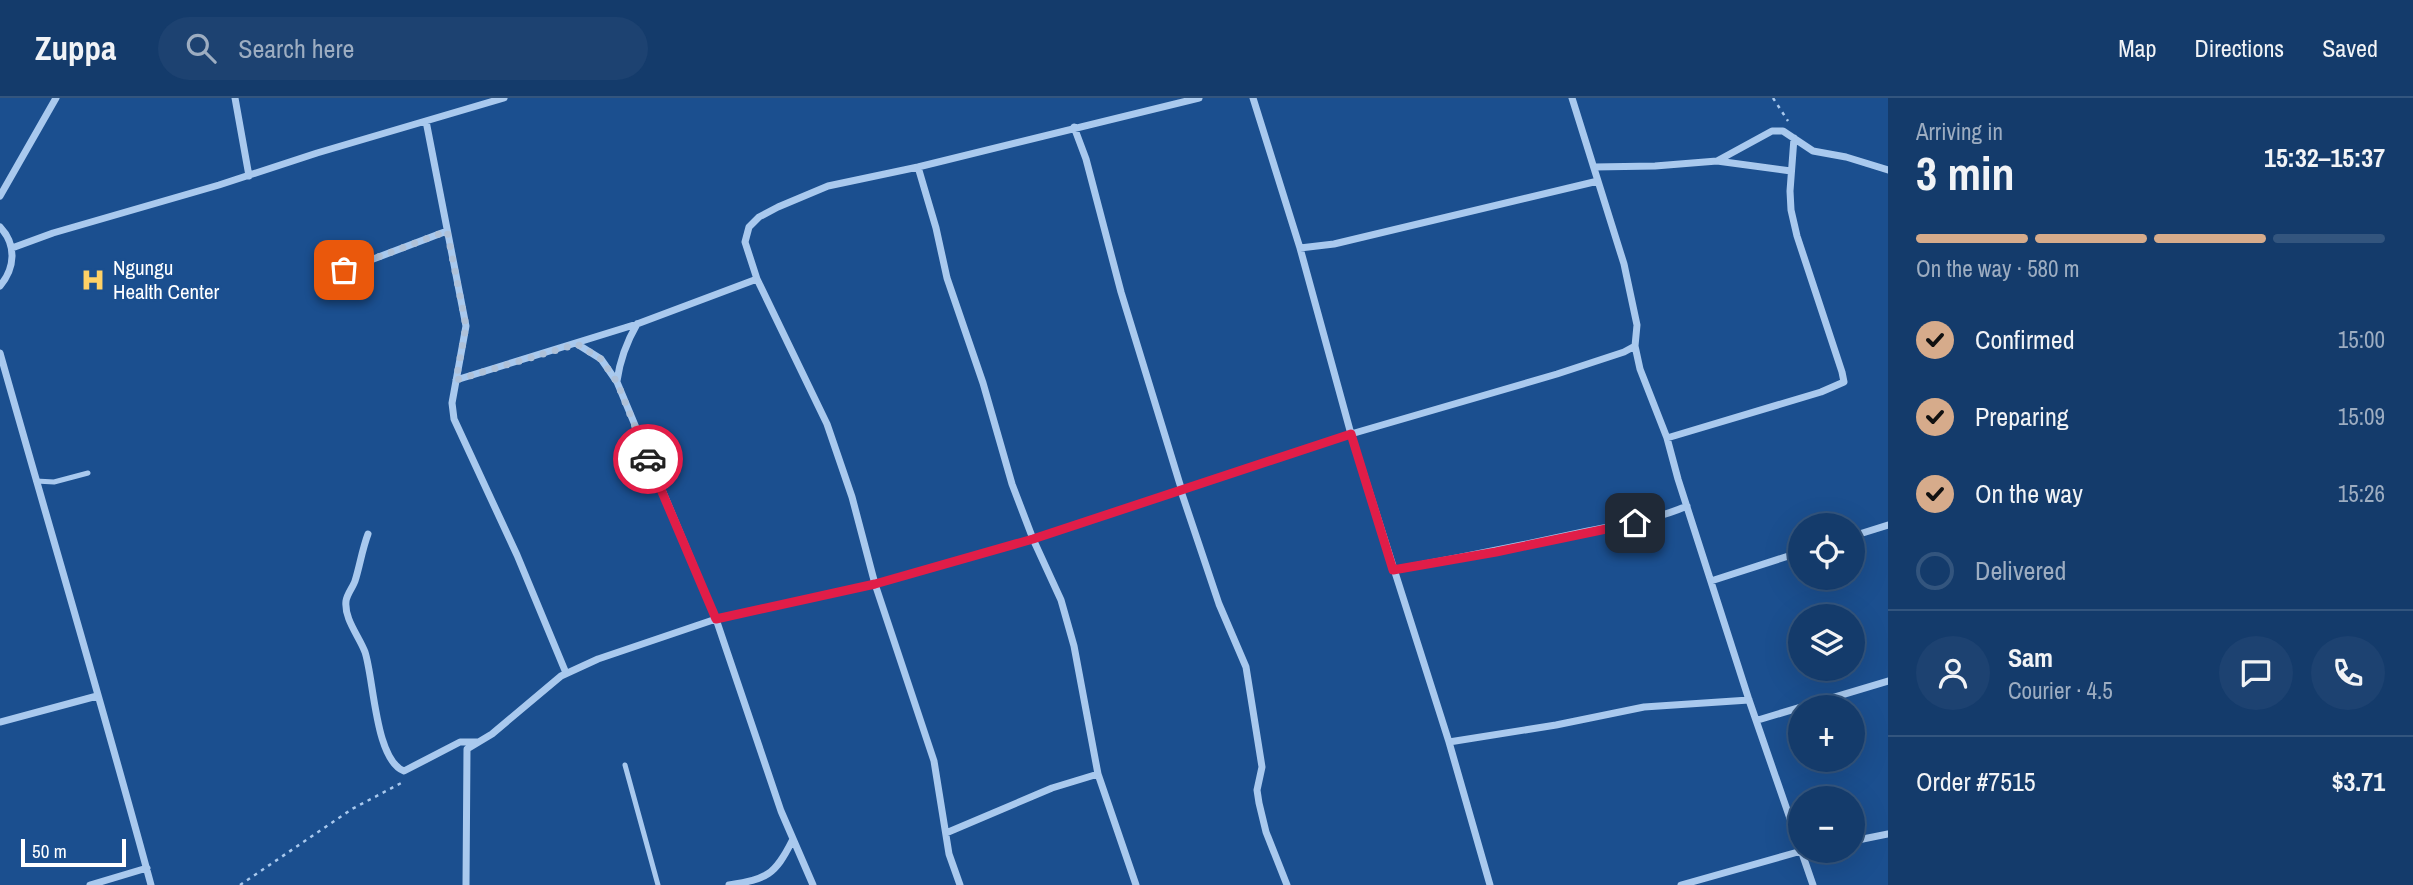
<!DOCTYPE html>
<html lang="en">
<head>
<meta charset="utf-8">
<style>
	:root { --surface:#143b6b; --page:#1d4271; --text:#f1f3f6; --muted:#9dadc1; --line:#33557e; --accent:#d6ab8b }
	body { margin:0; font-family:"Archivo Narrow",sans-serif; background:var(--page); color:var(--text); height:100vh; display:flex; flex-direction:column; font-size:26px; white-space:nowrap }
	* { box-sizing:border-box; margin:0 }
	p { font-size:23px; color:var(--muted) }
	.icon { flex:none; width:38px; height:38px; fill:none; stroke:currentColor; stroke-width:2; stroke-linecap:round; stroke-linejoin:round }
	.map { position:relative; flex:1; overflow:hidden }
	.panel { display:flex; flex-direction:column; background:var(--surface); width:525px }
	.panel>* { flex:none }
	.fabs { position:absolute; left:1788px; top:415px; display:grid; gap:14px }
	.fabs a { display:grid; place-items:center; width:77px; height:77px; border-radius:50%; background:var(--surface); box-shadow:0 7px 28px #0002,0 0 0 2px var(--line); font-size:35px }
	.scale { position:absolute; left:21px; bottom:18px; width:105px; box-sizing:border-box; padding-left:7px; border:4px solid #fff; border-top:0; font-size:19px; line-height:24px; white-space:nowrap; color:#fff; -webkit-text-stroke:5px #1b4f8f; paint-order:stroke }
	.pin { position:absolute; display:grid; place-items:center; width:60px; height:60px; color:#fff; margin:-30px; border-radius:14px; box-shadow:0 4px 10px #0006 }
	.courier { position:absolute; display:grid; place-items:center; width:70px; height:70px; margin:-35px; border:5px solid #e11d48; border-radius:50%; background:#fff; color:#222; box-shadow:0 2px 9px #0007 }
	.summary em { font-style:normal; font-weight:800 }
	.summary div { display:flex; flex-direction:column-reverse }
	.summary { display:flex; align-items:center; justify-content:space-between; height:119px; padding:0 28px }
	h1 { font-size:46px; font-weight:800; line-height:52px }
	.bar { display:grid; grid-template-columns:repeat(4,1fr); gap:10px 7px; align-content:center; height:84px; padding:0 28px }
	.bar i { height:9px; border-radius:5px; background:var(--line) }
	.bar .current { background:var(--accent) }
	.bar p { grid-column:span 4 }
	.line { display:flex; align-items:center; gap:18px; padding:0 28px; border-top:2px solid var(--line) }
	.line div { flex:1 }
	.round { display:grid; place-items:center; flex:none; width:74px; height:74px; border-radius:37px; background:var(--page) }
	ol { padding:0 28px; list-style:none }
	li { display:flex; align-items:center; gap:21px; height:77px }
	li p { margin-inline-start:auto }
	li .icon { padding:7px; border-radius:50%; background:var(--accent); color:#111; stroke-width:4 }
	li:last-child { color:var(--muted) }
	li i { width:38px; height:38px; border:4px solid var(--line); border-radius:50% }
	header { display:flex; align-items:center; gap:42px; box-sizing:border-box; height:98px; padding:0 35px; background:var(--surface); border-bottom:2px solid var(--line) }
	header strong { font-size:33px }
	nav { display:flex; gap:38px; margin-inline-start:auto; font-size:24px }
	.search { width:490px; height:63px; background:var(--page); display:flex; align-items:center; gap:18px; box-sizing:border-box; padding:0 24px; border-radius:38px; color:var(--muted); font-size:26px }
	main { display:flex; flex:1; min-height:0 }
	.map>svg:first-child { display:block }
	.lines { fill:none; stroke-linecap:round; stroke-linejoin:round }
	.path { stroke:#a9c9ee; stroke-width:2.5; stroke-dasharray:3.5 5; stroke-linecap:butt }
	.service { stroke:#a9c9ee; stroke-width:5 }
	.minor { stroke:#a9c9ee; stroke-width:7 }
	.done { stroke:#afc1d8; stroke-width:7; stroke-dasharray:0 12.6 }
	.route { stroke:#e11d48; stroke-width:9 }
	.labels { text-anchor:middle; stroke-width:5; stroke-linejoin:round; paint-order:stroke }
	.poi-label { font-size:21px; fill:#fff; stroke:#1b4f8f; text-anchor:start }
</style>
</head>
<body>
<header>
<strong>Zuppa</strong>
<div class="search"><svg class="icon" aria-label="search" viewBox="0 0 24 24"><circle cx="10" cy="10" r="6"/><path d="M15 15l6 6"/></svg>Search here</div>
<nav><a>Map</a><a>Directions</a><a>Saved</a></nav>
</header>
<main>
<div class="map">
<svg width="1888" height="787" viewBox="0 0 1888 787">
	<rect width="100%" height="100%" fill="#1b4f8f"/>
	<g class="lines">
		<!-- path -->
		<path class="path" d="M1773,0L1788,23
			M240,787L352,711L405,683"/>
		<!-- service -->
		<path class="service" d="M36,383L54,384L88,375
			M625,667L658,787"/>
		<!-- minor -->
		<path class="minor" d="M235,0L249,78
			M1253,0L1300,150L1351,336L1449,644L1490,787
			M1572,0L1624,166L1637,227L1635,248L1640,271L1667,340L1678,381L1749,602L1813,787
			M426,23L466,228L452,305L454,321L517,457L566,575
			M1074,29L1086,61L1121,194L1182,393
			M1717,63L1791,73
			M918,69L936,130L947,180L983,285L1012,386L1033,441L1061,502L1074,548L1098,676L1136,787
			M1594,69L1655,68L1717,63L1772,33H1783L1813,53L1846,59L1888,72
			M0,98L56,0
			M0,129C17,147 15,170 0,188
			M12,150L53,135L219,87L317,55L504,0
			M1300,150L1334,146L1598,83
			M318,182L447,133
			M577,246L601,261L617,284L716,521L781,713L813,787
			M0,255C50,432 103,609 151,787
			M456,282L637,226L757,181
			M617,283C620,261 626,245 637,226
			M1667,340L1821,294L1844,284L1842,274L1797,138L1791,112L1790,93L1794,40
			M1181,393L1219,506L1246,569L1262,669L1257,692L1259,705L1266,734L1287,787
			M368,436C362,452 360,467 355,483C353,489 347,496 346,503C344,521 359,538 365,554C374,581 375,662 404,673L460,644H478
			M1853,438L1888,427
			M1393,472C1458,460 1523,447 1588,433C1622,426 1655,422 1687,408
			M1711,483L1801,454
			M1758,622L1888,583
			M0,624L97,598
			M1449,644L1556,627L1644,609L1749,602
			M946,735L1052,690L1098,676
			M1853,743L1888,736
			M90,787L147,770
			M466,787L467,651L492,636L561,578L598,561L716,521L875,486L1033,441L1351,336L1557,276L1624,254L1635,248
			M729,787C767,781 775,777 792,743
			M960,787L949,756L934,663L875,486L852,399L827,326L757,181L745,144L749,129L759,119L778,109L828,88L918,69L1199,0
			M1681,787L1805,752"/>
	</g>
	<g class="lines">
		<!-- done -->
		<path class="done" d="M344,172L447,133L466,228L456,282L577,246L601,261L617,284L648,361"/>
		<!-- route -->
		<path class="route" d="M648,361L716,521L875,486L1033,441L1351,336L1393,472L1496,454L1635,425"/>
	</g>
	<!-- icons -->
	<defs>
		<g id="hospital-bare" transform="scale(1.89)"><path d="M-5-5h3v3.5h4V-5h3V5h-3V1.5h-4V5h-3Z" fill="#ffd166" stroke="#1b4f8f" stroke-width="2.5" paint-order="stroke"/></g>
	</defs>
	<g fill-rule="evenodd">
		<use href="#hospital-bare" x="93" y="182"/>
	</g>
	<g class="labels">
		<!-- poi labels -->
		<g class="poi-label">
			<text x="113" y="177">Ngungu<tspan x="113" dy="24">Health Center</tspan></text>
		</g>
	</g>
</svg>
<div class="fabs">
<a><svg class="icon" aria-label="locate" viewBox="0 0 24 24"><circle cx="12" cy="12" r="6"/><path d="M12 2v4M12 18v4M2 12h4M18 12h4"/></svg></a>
<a><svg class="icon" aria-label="layers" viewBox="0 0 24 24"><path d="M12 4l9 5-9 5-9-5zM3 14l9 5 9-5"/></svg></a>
<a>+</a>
<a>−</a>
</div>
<div class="scale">50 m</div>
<div class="pin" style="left:344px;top:172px;background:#ea580c"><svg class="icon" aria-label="bag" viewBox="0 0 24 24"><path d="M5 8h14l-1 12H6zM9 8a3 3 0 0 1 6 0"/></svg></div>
<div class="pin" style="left:1635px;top:425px;background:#1f2937"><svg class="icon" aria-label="home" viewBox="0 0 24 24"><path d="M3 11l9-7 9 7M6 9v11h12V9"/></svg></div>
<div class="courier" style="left:648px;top:361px"><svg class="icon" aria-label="car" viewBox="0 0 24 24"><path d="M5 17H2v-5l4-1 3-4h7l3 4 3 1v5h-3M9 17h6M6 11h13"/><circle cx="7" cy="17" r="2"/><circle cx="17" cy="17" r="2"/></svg></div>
</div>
<section class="panel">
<div class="summary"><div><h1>3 min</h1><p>Arriving in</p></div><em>15:32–15:37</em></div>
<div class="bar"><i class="current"></i><i class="current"></i><i class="current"></i><i></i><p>On the way · 580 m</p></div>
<ol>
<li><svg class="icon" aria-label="check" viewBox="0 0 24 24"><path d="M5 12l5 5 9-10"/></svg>Confirmed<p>15:00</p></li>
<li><svg class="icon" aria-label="check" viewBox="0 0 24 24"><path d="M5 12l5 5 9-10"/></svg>Preparing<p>15:09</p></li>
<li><svg class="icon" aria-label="check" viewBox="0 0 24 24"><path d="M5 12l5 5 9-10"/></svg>On the way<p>15:26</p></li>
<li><i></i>Delivered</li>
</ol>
<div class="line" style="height:126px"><a class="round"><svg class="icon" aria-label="person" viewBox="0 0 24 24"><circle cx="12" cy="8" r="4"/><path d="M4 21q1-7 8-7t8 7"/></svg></a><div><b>Sam</b><p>Courier · 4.5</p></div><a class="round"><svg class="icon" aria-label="chat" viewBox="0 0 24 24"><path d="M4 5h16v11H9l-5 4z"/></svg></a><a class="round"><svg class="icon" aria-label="phone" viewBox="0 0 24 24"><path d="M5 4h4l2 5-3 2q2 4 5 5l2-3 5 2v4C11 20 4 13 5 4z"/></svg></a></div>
<div class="line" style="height:91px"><div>Order #7515</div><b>$3.71</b></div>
</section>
</main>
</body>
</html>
